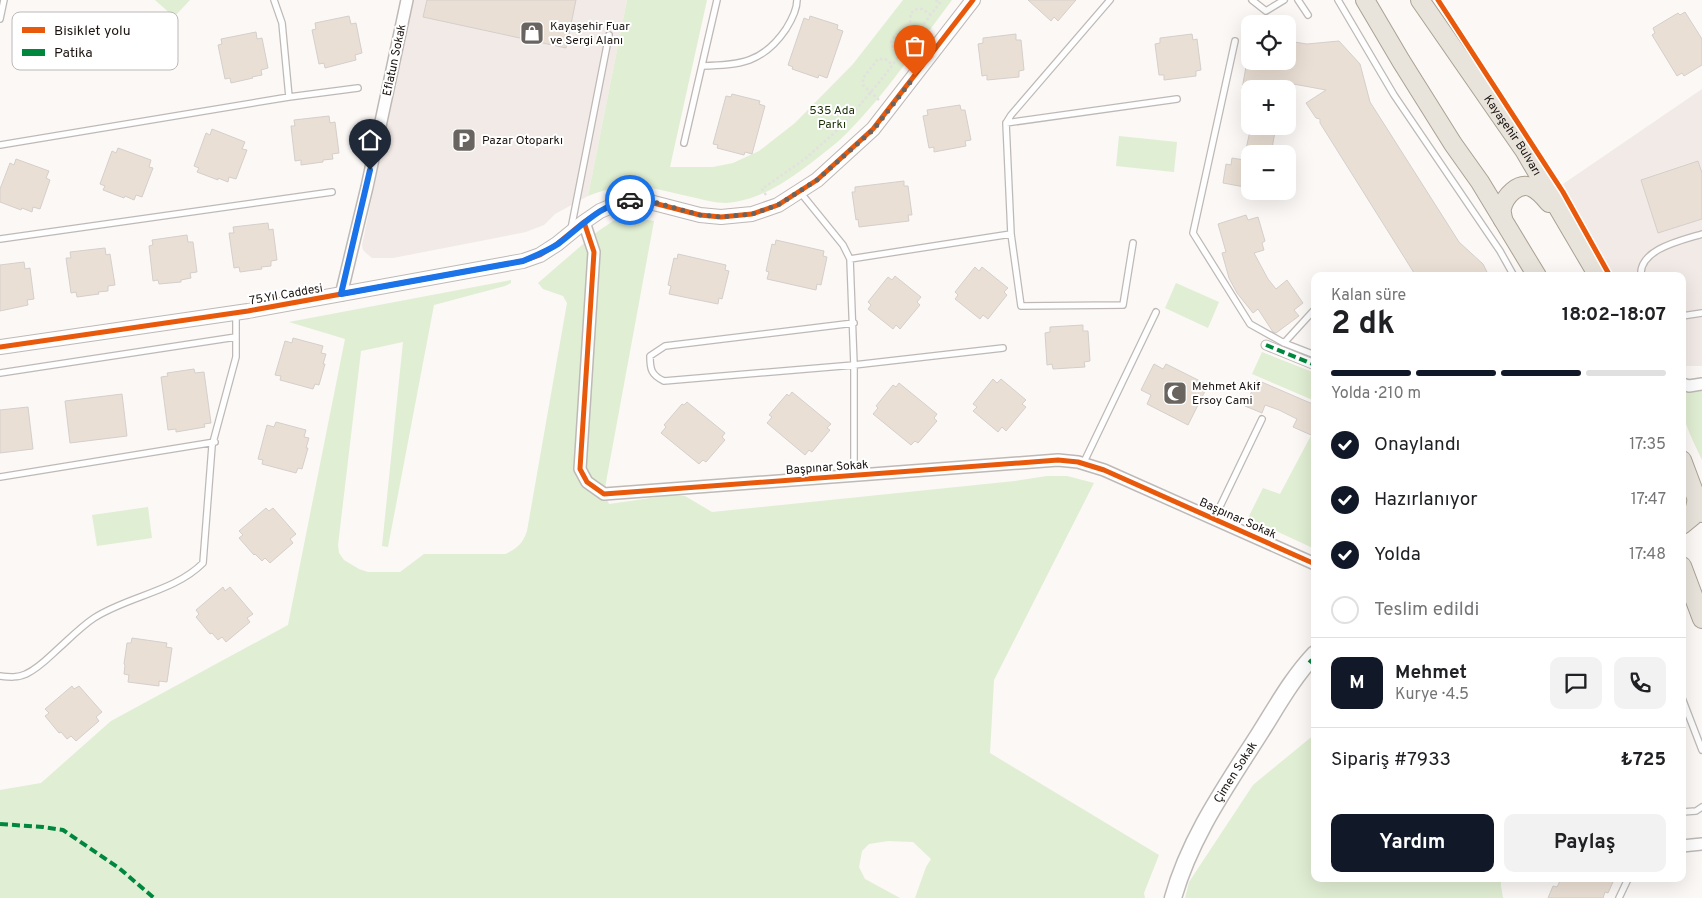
<!DOCTYPE html>
<html lang="tr">
<head>
<meta charset="utf-8">
<style>
	:root { --surface:#fff; --page:#f2f2f2; --text:#202124; --muted:#757577; --line:#e0e0e0; --accent:#111827 }
	body { margin:0; font-family:Overpass,sans-serif; background:var(--page); color:var(--text); height:100vh; display:flex; flex-direction:column; font-size:19px; white-space:nowrap }
	* { box-sizing:border-box; margin:0 }
	p { font-size:16px; color:var(--muted) }
	.icon { flex:none; width:28px; height:28px; fill:none; stroke:currentColor; stroke-width:2; stroke-linecap:round; stroke-linejoin:round }
	.map { position:relative; flex:1; overflow:hidden }
	.panel { position:absolute; left:1311px; top:272px; width:375px; height:610px; display:flex; flex-direction:column; background:var(--surface); border-radius:10px; box-shadow:0 5px 20px #0002 }
	.panel>* { flex:none }
	.tools { position:absolute; left:1241px; top:15px; display:grid; gap:10px }
	.tools a { display:grid; place-items:center; width:55px; height:55px; border-radius:10px; background:var(--surface); box-shadow:0 5px 20px #0002; font-size:25px }
	.pin { position:absolute; display:grid; place-items:center; width:42px; height:42px; color:#fff; margin:-51px -21px; border-radius:50% 50% 50% 0; rotate:-45deg; box-shadow:0 0 5px #0007 }
	.pin .icon { rotate:45deg }
	.courier { position:absolute; display:grid; place-items:center; width:50px; height:50px; margin:-25px; border:4px solid #1a73e8; border-radius:50%; background:#fff; color:#222; box-shadow:0 1px 6px #0007 }
	.summary em { font-style:normal; font-weight:700 }
	.summary div { display:flex; flex-direction:column-reverse }
	.summary { display:flex; align-items:center; justify-content:space-between; height:85px; padding:0 20px }
	h1 { font-size:32px; font-weight:700; line-height:38px }
	.bar { display:grid; grid-template-columns:repeat(4,1fr); gap:8px 5px; align-content:center; height:60px; padding:0 20px }
	.bar i { height:6px; border-radius:4px; background:var(--line) }
	.bar .active { background:var(--accent) }
	.bar p { grid-column:span 4 }
	.line { display:flex; align-items:center; gap:12px; padding:0 20px; border-top:1px solid var(--line) }
	.line div { flex:1 }
	.round { display:grid; place-items:center; flex:none; width:52px; height:52px; border-radius:10px; background:var(--page) }
	ol { padding:0 20px; list-style:none }
	li { display:flex; align-items:center; gap:15px; height:55px }
	li p { margin-inline-start:auto }
	li .icon { padding:5px; border-radius:50%; background:var(--accent); color:#fff; stroke-width:4 }
	li:last-child { color:var(--muted) }
	li i { width:28px; height:28px; border:2px solid var(--line); border-radius:50% }
	.cta { display:flex; gap:10px; margin-top:auto; padding:10px 20px }
	.cta a { flex:1; height:58px; border-radius:10px; background:var(--accent); color:#fff; font-size:20px; font-weight:700; line-height:58px; text-align:center }
	.cta a+a { background:var(--page); color:var(--text) }
	.map>svg:first-child { display:block }
	.built { fill:#f2eae6 }
	.green { fill:#e0eed3 }
	.building { fill:#eadfd4; stroke:#d4cfcb }
	.lines { fill:none; stroke-linecap:round; stroke-linejoin:round }
	.service-casing { stroke:#beb9b6; stroke-width:8 }
	.pedestrian-casing { stroke:#beb9b6; stroke-width:11 }
	.minor-casing { stroke:#beb9b6; stroke-width:14 }
	.tertiary-casing { stroke:#beb9b6; stroke-width:16 }
	.secondary-casing { stroke:#beb9b6; stroke-width:19 }
	.primary-casing { stroke:#aaa192; stroke-width:20 }
	.path { stroke:#e2e0e0; stroke-width:2.5; stroke-dasharray:2.5 2.5; stroke-linecap:butt }
	.service { stroke:#fefefe; stroke-width:5.5 }
	.pedestrian { stroke:#fefefe; stroke-width:9 }
	.minor { stroke:#fefefe; stroke-width:11 }
	.tertiary { stroke:#fefefe; stroke-width:14 }
	.secondary { stroke:#fefefe; stroke-width:16 }
	.primary { stroke:#e8e4dc; stroke-width:18 }
	.quiet { stroke:#00873e; stroke-width:4; stroke-dasharray:8 4; stroke-linecap:butt }
	.cycleway-casing { stroke:#fff; stroke-width:8 }
	.cycleway { stroke:#e8590c; stroke-width:5 }
	.done { stroke:#696460; stroke-width:5; stroke-dasharray:0 9 }
	.route { stroke:#1a73e8; stroke-width:6 }
	.labels { text-anchor:middle; stroke-width:4; stroke-linejoin:round; paint-order:stroke }
	.poi-label { font-size:12px; fill:#1b1410; stroke:#fff; text-anchor:start }
	.street-label { font-size:12px; fill:#1b1410; stroke:#fff }
	.park-label { font-size:12px; fill:#1a3006; stroke:#fff }
	.key { fill:#fff; stroke:#bbb8b7; stroke-width:1 }
	.key-label { font-size:14px; fill:#1b1410 }
</style>
</head>
<body>
<div class="map">
<svg width="1702" height="898" viewBox="0 0 1702 898">
	<rect width="100%" height="100%" fill="#fbf8f6"/>
	<!-- built -->
	<path class="built" d="M413,0H627L588,196L555,214L544,225L526,232L393,258H372L367,254L363,250L362,245Z
		M1702,89V366H1683L1682,276H1612L1563,184Z"/>
	<!-- green -->
	<path class="green" d="M155,0H190L174,17Z
		M627,0H707L670,167H713L733,163L759,151L795,123L853,64L903,0H952C918,45 886,94 846,134C835,145 822,154 811,163C786,182 758,201 726,203C716,203 705,200 696,198C651,189 634,178 588,196Z
		M1119,136L1177,142L1174,172L1116,166Z
		M631,217L654,221L604,493L609,504L672,495L685,496L712,512L1015,481L1047,476H1067L1094,483L994,680L990,753L1159,855L1144,893L1145,898H915L926,867L931,859L913,842L888,841L869,844L862,851L859,867L865,879L900,898H0V790L41,783L111,721L288,625L345,339L289,322L511,280V283L505,286L434,305L388,547L382,546L403,342L361,351L338,545L339,553L344,560L359,569L368,572H400L424,554H505C517,549 523,543 527,531L567,303L563,296L543,289L538,283L597,232L616,219Z
		M1176,283L1219,302L1208,328L1165,308Z
		M1262,352L1315,373V401L1252,374Z
		M1702,387V460C1696,446 1674,407 1684,393C1688,388 1695,388 1702,387Z
		M1315,428V549L1248,518L1263,488L1280,494Z
		M148,507L152,538L97,546L92,515Z
		M1315,734V879H1501V886L1503,898H1185L1189,882L1253,785Z"/>
	<!-- building -->
	<path class="building" d="M427,0H576L566,48L423,17Z
		M1028,0H1076L1058,21L1054,17L1051,21Z
		M1685,12L1702,39V65L1684,76L1682,73L1677,76L1652,35L1655,33L1653,28L1678,13L1680,15Z
		M349,16L351,24L356,23L362,53L355,55L356,60L325,68L324,63L319,64L312,30L316,29L315,23Z
		M810,16L838,25L837,29L843,31L827,78L819,75L818,78L792,69L793,67L788,65L804,18L809,20Z
		M256,32L257,39L262,38L268,68L261,70L262,75L252,77L253,78L231,83L230,78L225,79L218,45L222,44L221,39Z
		M1016,34V40H1021L1024,70L1019,71V77L987,80V75L982,76L978,44L983,43V38Z
		M1192,34L1193,40L1197,39L1201,70L1196,71V76L1164,80V75H1159L1155,44L1160,43V38Z
		M1288,41L1307,44L1339,41L1360,64L1370,102L1459,242L1483,264L1489,276H1416L1320,123V119L1316,118L1306,103L1326,90L1277,81L1276,89H1242L1247,61H1288Z
		M732,94L760,101L759,104L765,106L752,154L745,152L744,155L717,148L718,145L713,144L726,96L731,97Z
		M960,105L961,110H965L971,140L965,141L966,146L934,152V147L929,148L923,116L928,115L927,110Z
		M329,116L330,123L335,122L339,153L332,154L333,159L323,160V162L301,165V160L295,161L291,126H295L294,120Z
		M1251,126H1276L1271,154H1245Z
		M212,129L245,142L242,149L247,150L236,179L229,177L228,182L218,178V180L197,172L199,168L194,166L206,133L210,135Z
		M118,148L151,160L149,167L153,168L142,197L136,195L134,200L125,196L124,198L103,190L105,186L100,184L112,151L116,153Z
		M1232,158L1250,161V188L1223,183L1226,164L1231,165Z
		M16,159L49,171L46,178L50,180L40,209L33,207L32,212L22,208L21,210L0,202V189L10,163L14,165Z
		M1698,161L1702,173V219L1658,233L1641,180Z
		M904,181V186H908L912,215H908L909,221L859,227L858,219L856,220L852,192H855V187Z
		M1246,215L1248,220L1258,217L1265,241L1262,243L1264,250L1254,253L1268,279L1276,289L1287,280L1303,303L1294,310L1299,316L1276,333L1273,332L1258,309L1253,313L1237,293L1229,278L1222,253L1226,252L1218,224Z
		M268,223L269,230L273,229L277,260L271,261V266L261,267L262,269L240,272L239,267L234,268L229,233H234L233,227Z
		M187,235L188,242H193L197,272L190,273L191,278L181,280V282L159,284L158,280L153,281L149,246L153,245L152,240Z
		M776,240L824,251L823,256L827,257L821,285L817,284L816,290L767,279L769,272L766,271L772,244L775,245Z
		M105,248L106,255L110,254L115,285L108,286V291L98,292L99,294L77,297L76,292L71,293L66,258H71L70,252Z
		M678,254L726,265L725,270L729,271L722,299L719,298L718,304L669,294L671,286L668,285L674,258L677,259Z
		M24,262L25,269L30,268L34,299L27,300L28,305L0,311V265Z
		M975,267L979,271L982,267L1008,288L1004,292L1007,295L988,319L983,315L980,319L955,299L958,295L955,292Z
		M895,276L921,297L917,302L920,305L900,329L896,325L893,329L868,309L871,305L868,302L888,277L892,280Z
		M1083,325V331H1088L1090,361L1084,362L1085,367L1053,369L1052,364L1047,365L1045,333L1050,332V327Z
		M293,338L323,346L321,353L326,354L323,364H325L319,385L315,384L313,389L280,380L281,376L275,375L285,341L292,343Z
		M1154,364L1163,369L1166,364L1208,385L1188,425L1147,404L1151,395L1141,390Z
		M194,369L195,373L204,372L211,423L204,424L205,427L176,432V429L168,430L161,377L168,376L167,373Z
		M993,379L997,383L1001,379L1026,400L1022,404L1026,407L1006,431L1002,427L998,432L973,411L977,407L973,404Z
		M1257,380L1315,405V426L1311,435L1293,427L1297,419L1279,410L1265,405L1262,413L1245,406Z
		M899,383L937,414L934,418L937,421L918,443L915,441L911,445L873,414L878,408L876,406L893,385L896,387Z
		M792,392L831,424L827,428L830,430L812,452L809,450L805,455L767,423L772,417L769,415L787,394L789,396Z
		M122,394L127,436L70,443L65,401Z
		M687,402L725,433L722,437L725,440L706,462L703,460L699,464L661,433L666,427L664,425L682,404L684,405Z
		M28,407L33,449L0,453V410Z
		M276,422L306,430L304,437L309,438L306,448H308L302,469L298,468L296,473L262,464L263,460L258,459L267,425L274,427Z
		M266,508L269,511L273,508L296,534L290,539L293,543L270,563L265,558L262,561L255,554L254,555L239,538L243,535L239,531Z
		M223,587L225,591L230,587L253,614L247,618L250,622L226,642L222,637L218,640L212,633L210,634L196,617L199,614L196,610Z
		M132,638L167,643L166,647L172,648L167,682L159,681V686L128,682L129,675L124,674L125,665L124,664L127,643H131Z
		M72,686L74,689L79,686L102,712L96,717L99,721L76,741L71,736L67,739L61,732L59,733L45,716L49,713L45,709Z
		M1561,879H1606L1613,882L1608,893L1605,892L1603,898H1548L1553,886L1557,887Z"/>
	<g class="lines">
		<!-- service casing -->
		<g class="service-casing">
			<path id="service" d="M274,0L282,23L289,97
				M1252,0L1266,11L1284,0
				M1298,0L1308,15
				M1338,0L1394,95L1500,251L1514,276
				M0,19L4,0
				M1235,41L1193,233L1250,324L1284,343L1315,355
				M702,66C740,65 763,63 786,29C791,21 797,10 797,0
				M1006,123L1177,99
				M684,143L717,0
				M0,145L289,97L358,88
				M800,192L843,245L850,259L854,365L664,381C651,375 650,369 650,356L665,346L854,323
				M571,229L609,35
				M1011,234L1006,123L1011,115L1110,0
				M0,239L332,192
				M850,259L1011,234L1021,306L1123,305L1133,243
				M1641,276C1638,249 1683,240 1702,234
				M236,313V337
				M1682,316L1702,313
				M1284,343L1315,309
				M0,373L236,337V357L212,446L203,563C174,592 128,596 94,618C82,626 70,638 59,648C49,657 39,668 26,674C18,678 9,677 0,676
				M1083,464L1156,312
				M854,475V365L1003,348
				M0,477L215,442
				M1214,519L1262,419
				M1682,698L1702,750
				M1682,812L1696,811L1702,807
				M1619,898L1628,879"/>
		</g>
		<!-- pedestrian casing -->
		<g class="pedestrian-casing">
			<path id="pedestrian" d="M1266,345L1315,365"/>
		</g>
		<!-- minor casing -->
		<g class="minor-casing">
			<path id="minor" d="M584,222L594,252L580,469L587,482L604,494L1058,460L1078,462L1104,470L1315,564
				M341,295L367,187L407,0
				M1682,384L1689,386L1702,384
				M1682,846L1702,844"/>
		</g>
		<!-- tertiary casing -->
		<g class="tertiary-casing">
			<path id="tertiary" d="M0,347L248,311L523,261L540,255L557,244L584,222L600,211L626,200H642L700,215L721,217L752,214L778,205L817,180L873,129L973,0"/>
		</g>
		<!-- secondary casing -->
		<g class="secondary-casing">
			<g id="secondary">
				<path id="s1" d="M1173,898C1190,837 1227,785 1260,733C1277,706 1293,677 1315,654"/>
			</g>
		</g>
		<!-- primary casing -->
		<g class="primary-casing">
			<g id="primary">
				<path d="M1365,0L1401,61L1453,144L1480,182L1537,276"/>
				<path id="s2" d="M1420,0L1524,150L1598,276"/>
				<path d="M1503,220C1503,216 1501,212 1502,208C1505,196 1518,182 1531,187C1538,190 1545,198 1549,203"/>
				<path d="M1682,460L1702,513"/>
				<path d="M1682,525L1693,516L1697,499"/>
				<path d="M1682,566L1702,619"/>
			</g>
		</g>
		<!-- path -->
		<path class="path" d="M936,0L939,4
			M900,55L893,47L891,41C896,32 903,35 908,29C911,26 910,17 911,13L917,9H922L931,15
			M879,100L863,85V78L878,59H885L893,65
			M766,195L762,189L806,158L841,127L881,80L942,0"/>
		<!-- service -->
		<use href="#service" class="service"/>
		<!-- pedestrian -->
		<use href="#pedestrian" class="pedestrian"/>
		<!-- minor -->
		<use href="#minor" class="minor"/>
		<!-- tertiary -->
		<use href="#tertiary" class="tertiary"/>
		<!-- secondary -->
		<use href="#secondary" class="secondary"/>
		<!-- primary -->
		<use href="#primary" class="primary"/>
		<!-- quiet -->
		<path class="quiet" d="M1266,345L1315,365
			M1309,660L1315,665
			M0,824L43,827L63,830L119,868L154,898"/>
		<!-- cycleway casing -->
		<g class="cycleway-casing">
			<path id="cycleway" d="M1438,0L1563,192L1610,276
				M584,222L594,252L580,469L587,482L604,494L1058,460L1078,462L1104,470L1315,564
				M0,347L248,311L523,261L540,255L557,244L584,222L600,211L626,200H642L700,215L721,217L752,214L778,205L817,180L873,129L973,0"/>
		</g>
		<!-- cycleway -->
		<use href="#cycleway" class="cycleway"/>
	</g>
	<g class="lines">
		<!-- done -->
		<path class="done" d="M630,200L654,202L700,215L721,217L752,214L778,205L817,180L854,147L874,129L915,76"/>
		<!-- route -->
		<path class="route" d="M370,170L341,294L523,261C535,256 547,251 558,244C581,227 600,204 630,200"/>
	</g>
	<!-- icons -->
	<defs>
		<g id="shop-square" transform="scale(1.25)"><rect x="-9" y="-9" width="18" height="18" rx="4" fill="#696460" stroke="#fff"/><path d="M-5-2.5h2.3a2.7 3.5 0 0 1 5.4 0H5L5.5 6h-11ZM-1.5-2.5h3a1.5 2.3 0 0 0-3 0Z" fill="#fff"/></g>
		<g id="parking-square" transform="scale(1.25)"><rect x="-9" y="-9" width="18" height="18" rx="4" fill="#696460" stroke="#fff"/><path d="M-3.5-5.5H1a3.5 3.5 0 0 1 0 7H-1V5.5H-3.5ZM-1-3.4V-.6H.8a1.4 1.4 0 0 0 0-2.8Z" fill="#fff"/></g>
		<g id="mosque-square" transform="scale(1.25)"><rect x="-9" y="-9" width="18" height="18" rx="4" fill="#696460" stroke="#fff"/><path d="M3.5-4.9A6 6 0 1 0 3.5 4.9A5 5 0 1 1 3.5-4.9Z" fill="#fff"/></g>
	</defs>
	<g fill-rule="evenodd">
		<use href="#shop-square" x="532" y="33"/>
		<use href="#parking-square" x="464" y="140"/>
		<use href="#mosque-square" x="1175" y="393"/>
	</g>
	<g class="labels">
		<!-- poi labels -->
		<g class="poi-label">
			<text x="550" y="30">Kayaşehir Fuar<tspan x="550" dy="14">ve Sergi Alanı</tspan></text>
			<text x="482" y="144">Pazar Otoparkı</text>
			<text x="1192" y="390">Mehmet Akif<tspan x="1192" dy="14">Ersoy Cami</tspan></text>
		</g>
		<!-- street labels -->
		<g class="street-label">
			<text transform="translate(394 60) rotate(-78)" y="4">Eflatun Sokak</text>
			<text dy="4" stroke="none"><textPath href="#s2" startOffset="164">Kayaşehir Bulvarı</textPath></text>
			<text transform="translate(286 294) rotate(-10)" y="4">75.Yıl Caddesi</text>
			<text transform="translate(827 467) rotate(-4)" y="4">Başpınar Sokak</text>
			<text transform="translate(1238 518) rotate(24)" y="4">Başpınar Sokak</text>
			<text dy="4" stroke="none"><textPath href="#s1" startOffset="141">Çimen Sokak</textPath></text>
		</g>
		<!-- park labels -->
		<g class="park-label">
			<text x="832" y="114">535 Ada<tspan x="832" dy="14">Parkı</tspan></text>
		</g>
	</g>
	<!-- legend -->
	<rect x="12" y="12" width="166" height="58" rx="8" class="key"/>
	<rect x="22" y="27" width="23" height="6" fill="#e8590c"/>
	<rect x="22" y="49" width="23" height="7" fill="#00873e"/>
	<g class="key-label">
		<text x="54" y="35">Bisiklet yolu</text>
		<text x="54" y="57">Patika</text>
	</g>
</svg>
<div class="tools">
<a><svg class="icon" aria-label="locate" viewBox="0 0 24 24"><circle cx="12" cy="12" r="6"/><path d="M12 2v4M12 18v4M2 12h4M18 12h4"/></svg></a>
<a>+</a>
<a>−</a>
</div>
<div class="pin" style="left:915px;top:76px;background:#ea580c"><svg class="icon" aria-label="bag" viewBox="0 0 24 24"><path d="M5 8h14l-1 12H6zM9 8a3 3 0 0 1 6 0"/></svg></div>
<div class="pin" style="left:370px;top:170px;background:#1f2937"><svg class="icon" aria-label="home" viewBox="0 0 24 24"><path d="M3 11l9-7 9 7M6 9v11h12V9"/></svg></div>
<div class="courier" style="left:630px;top:200px"><svg class="icon" aria-label="car" viewBox="0 0 24 24"><path d="M5 17H2v-5l4-1 3-4h7l3 4 3 1v5h-3M9 17h6M6 11h13"/><circle cx="7" cy="17" r="2"/><circle cx="17" cy="17" r="2"/></svg></div>
<section class="panel">
<div class="summary"><div><h1>2 dk</h1><p>Kalan süre</p></div><em>18:02–18:07</em></div>
<div class="bar"><i class="active"></i><i class="active"></i><i class="active"></i><i></i><p>Yolda · 210 m</p></div>
<ol>
<li><svg class="icon" aria-label="check" viewBox="0 0 24 24"><path d="M5 12l5 5 9-10"/></svg>Onaylandı<p>17:35</p></li>
<li><svg class="icon" aria-label="check" viewBox="0 0 24 24"><path d="M5 12l5 5 9-10"/></svg>Hazırlanıyor<p>17:47</p></li>
<li><svg class="icon" aria-label="check" viewBox="0 0 24 24"><path d="M5 12l5 5 9-10"/></svg>Yolda<p>17:48</p></li>
<li><i></i>Teslim edildi</li>
</ol>
<div class="line" style="height:90px"><b class="round" style="background:var(--accent);color:#fff">M</b><div><b>Mehmet</b><p>Kurye · 4.5</p></div><a class="round"><svg class="icon" aria-label="chat" viewBox="0 0 24 24"><path d="M4 5h16v11H9l-5 4z"/></svg></a><a class="round"><svg class="icon" aria-label="phone" viewBox="0 0 24 24"><path d="M5 4h4l2 5-3 2q2 4 5 5l2-3 5 2v4C11 20 4 13 5 4z"/></svg></a></div>
<div class="line" style="height:65px"><div>Sipariş #7933</div><b>₺725</b></div>
<div class="cta"><a>Yardım</a><a>Paylaş</a></div>
</section>
</div>
</body>
</html>
